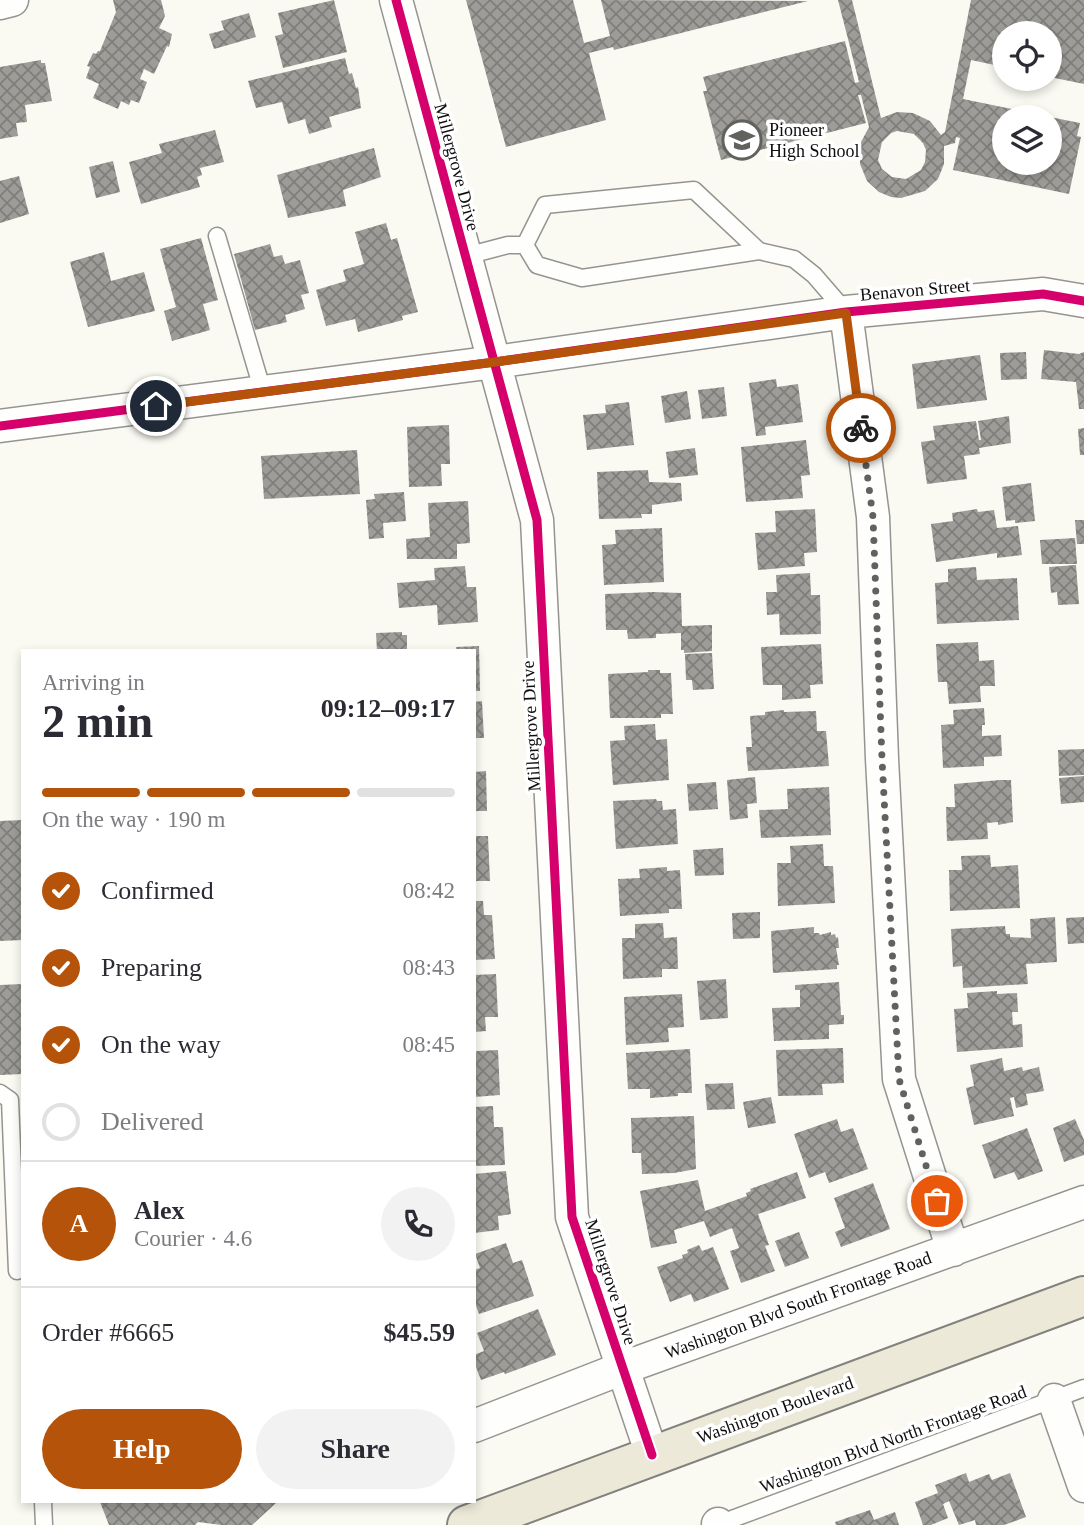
<!DOCTYPE html>
<html lang="en">
<head>
<meta charset="utf-8">
<style>
	:root { --surface:#fff; --page:#f2f2f3; --text:#2b2b33; --muted:#7c7c81; --line:#e1e1e2; --accent:#b45309 }
	body { margin:0; font-family:"Times New Roman",serif; background:var(--page); color:var(--text); height:100vh; display:flex; flex-direction:column; font-size:26px; white-space:nowrap }
	* { box-sizing:border-box; margin:0 }
	p { font-size:23px; color:var(--muted) }
	.icon { flex:none; width:38px; height:38px; fill:none; stroke:currentColor; stroke-width:2; stroke-linecap:round; stroke-linejoin:round }
	.map { position:relative; flex:1; overflow:hidden }
	.sheet { position:absolute; left:21px; top:649px; width:455px; height:854px; display:flex; flex-direction:column; background:var(--surface); border-radius:0px; box-shadow:0 4px 10px #0003 }
	.sheet>* { flex:none }
	.controls { position:absolute; left:992px; top:21px; display:grid; gap:14px }
	.controls a { display:grid; place-items:center; width:70px; height:70px; border-radius:50%; background:var(--surface); box-shadow:0 4px 10px #0003; font-size:35px }
	.pin { position:absolute; display:grid; place-items:center; width:60px; height:60px; color:#fff; margin:-30px; border:4px solid #fff; border-radius:50%; box-shadow:0 2px 7px #0007 }
	.courier { position:absolute; display:grid; place-items:center; width:70px; height:70px; margin:-35px; border:5px solid #b45309; border-radius:50%; background:#fff; color:#222; box-shadow:0 2px 9px #0007 }
	.head em { font-style:normal; font-weight:600 }
	.head div { display:flex; flex-direction:column-reverse }
	.head { display:flex; align-items:center; justify-content:space-between; height:119px; padding:0 21px }
	h1 { font-size:46px; font-weight:600; line-height:52px }
	.bar { display:grid; grid-template-columns:repeat(4,1fr); gap:10px 7px; align-content:center; height:84px; padding:0 21px }
	.bar i { height:9px; border-radius:5px; background:var(--line) }
	.bar .active { background:var(--accent) }
	.bar p { grid-column:span 4 }
	.line { display:flex; align-items:center; gap:18px; padding:0 21px; border-top:2px solid var(--line) }
	.line div { flex:1 }
	.round { display:grid; place-items:center; flex:none; width:74px; height:74px; border-radius:37px; background:var(--page) }
	ol { padding:0 21px; list-style:none }
	li { display:flex; align-items:center; gap:21px; height:77px }
	li p { margin-inline-start:auto }
	li .icon { padding:7px; border-radius:50%; background:var(--accent); color:#fff; stroke-width:4 }
	li:last-child { color:var(--muted) }
	li i { width:38px; height:38px; border:4px solid var(--line); border-radius:50% }
	.action { display:flex; gap:14px; margin-top:auto; padding:14px 21px }
	.action a { flex:1; height:80px; border-radius:42px; background:var(--accent); color:#fff; font-size:28px; font-weight:600; line-height:80px; text-align:center }
	.action a+a { background:var(--page); color:var(--text) }
	.map>svg:first-child { display:block }
	.building { fill:url(#building-cross-hatch); fill-rule:evenodd }
	.lines { fill:none; stroke-linecap:round; stroke-linejoin:round }
	.service-casing { stroke:#959491; stroke-width:19 }
	.minor-casing { stroke:#959491; stroke-width:35 }
	.primary-casing { stroke:#82827e; stroke-width:42 }
	.service { stroke:#fefefd; stroke-width:16 }
	.minor { stroke:#fefefd; stroke-width:32 }
	.primary { stroke:#ede9d8; stroke-width:38 }
	.cycleway-casing { stroke:#fff; stroke-width:13 }
	.cycleway { stroke:#d6006c; stroke-width:9 }
	.done { stroke:#61615e; stroke-width:7; stroke-dasharray:0 12.6 }
	.route { stroke:#b45309; stroke-width:9 }
	.labels { text-anchor:middle; stroke-width:7; stroke-linejoin:round; paint-order:stroke }
	.poi-label { font-size:18px; fill:#0e0e0e; stroke:#fff; text-anchor:start }
	.street-label { font-size:18px; fill:#0e0e0e; stroke:#fff }
</style>
</head>
<body>
<div class="map">
<svg width="1084" height="1525" viewBox="0 0 1084 1525">
	<defs>
		<pattern id="building-cross-hatch" width="8" height="8" patternUnits="userSpaceOnUse" patternTransform="scale(1.75)"><rect width="8" height="8" fill="#9e9c98"/><path d="M0 0l8 8M0 8l8-8" fill="none" stroke="#7f7e7a"/></pattern>
	</defs>
	<rect width="100%" height="100%" fill="#fbfaf2"/>
	<!-- building -->
	<path class="building" d="M113,0H161L165,16L159,28L172,34L169,47L167,46L154,74L144,69L140,79L147,82L139,103L131,100L129,105L121,101L118,109L93,98L99,84L86,78L90,67L87,66L93,53L96,54L98,51H100L116,12Z
		M334,0L347,52L283,68L275,36L283,34L278,13Z
		M466,0H573L584,43L610,36L601,0L808,1L614,50L613,47L589,53L606,120L506,147Z
		M838,0H852L881,118L897,112L913,113L930,121L941,135L945,132L971,0H1084V84L1050,77V33H1004V67L971,60L963,99L1047,116L1004,117V163H1050V117L1080,123L1077,136L1081,137L1069,194L953,170L960,138L956,137L955,143L944,146V164L938,179L925,191L901,198L891,197L879,192L867,181L860,164V144L869,127L861,95H858L866,123L721,160L703,91H707L703,77L845,41L855,83L859,82ZM897,131L914,134L923,143L926,150L925,162L921,170L906,179L892,177L882,169L878,160L882,142L891,133Z
		M249,13L256,37L214,49L209,34L224,30L221,21Z
		M345,58L349,74L352,73L356,88L358,87L361,108L329,117L332,127L309,134L305,119L288,124L282,102L256,108L248,81Z
		M41,60V63H45L52,101L25,105L27,122L16,123L18,136L0,139V67Z
		M215,130L224,162L200,168L202,175L197,177L200,187L141,204L129,162L162,153L159,144Z
		M374,148L381,177L343,190L346,206L288,218L277,175Z
		M113,161L120,192L96,198L89,167Z
		M19,176L29,214L0,223V181Z
		M386,223L391,240L397,238L418,312L402,316L403,320L358,332L355,319L326,326L316,290L346,281L343,270L364,264L355,232Z
		M201,238L218,300L203,304L210,330L172,341L164,311L176,307L160,249Z
		M270,244L274,257L282,255L285,264L300,260L309,293L301,295L305,309L285,315L287,322L255,330L234,254Z
		M104,252L111,281L144,272L155,311L88,327L70,262Z
		M1044,350L1079,354L1084,352V409H1079L1076,382L1041,379Z
		M1026,352L1027,379L1001,380L1000,353Z
		M980,355L987,400L917,409L912,364Z
		M776,379L777,387L798,384L803,422L765,427L766,435L756,436L749,383Z
		M724,387L727,416L702,419L698,390Z
		M687,391L691,419L665,423L661,396Z
		M629,402L634,445L587,450L583,415L606,413L605,405Z
		M1009,416L1011,443L979,448L980,454L964,456L967,479L927,484L921,442L935,440L933,426L976,421L979,440H981L978,421Z
		M449,425L450,464H441L442,486L409,487L407,427Z
		M1084,428V455H1080L1078,429Z
		M806,440L810,475L801,476L803,498L746,502L741,447Z
		M695,448L698,475L669,478L666,452Z
		M357,450L360,494L264,499L261,456Z
		M648,470L649,482L681,483L682,501L652,505V514H641L642,518L599,519L597,472Z
		M1031,483L1035,521L1015,523V520L1006,521L1002,487Z
		M404,492L406,521L383,523L384,538L369,539L366,500L375,499L374,494Z
		M468,501L470,543L457,544V559H407L406,539L430,537L428,503Z
		M815,509L817,552L804,553L805,566L758,570L755,533L776,532L775,511Z
		M977,509L978,512L994,510L997,528L1018,526L1022,555L997,558V553L936,562L931,524L953,521L952,513Z
		M1075,520H1084V544H1077Z
		M662,528L664,582L604,585L602,545L616,544L615,530Z
		M1075,538L1077,564H1042L1040,540Z
		M1076,565L1079,604L1058,605L1057,592L1051,593L1049,567Z
		M465,566L467,587H476L478,622L438,625L437,605L399,608L397,583L435,580L434,568Z
		M976,567L977,580L1017,578L1019,620L937,624L935,583L948,582V569Z
		M810,573L811,595H820L821,634L780,635L779,614L767,615L766,592H777L776,575Z
		M653,592L681,593L682,626L712,625V651L684,653V650H681V633L656,634V638L628,639L627,630H606L605,594Z
		M402,632V635H407V651H377L376,633Z
		M978,642L979,661L994,660L995,686H980L981,702L949,704L947,682H938L936,644Z
		M821,644L823,684L810,685L811,698L782,700V685H763L761,647Z
		M479,646L480,691H474V651H457L456,647Z
		M712,653L714,689L693,690L692,680H686L685,654Z
		M648,670H660V673H671L673,714H661V718H610L608,674L648,672Z
		M482,701L484,738H474V702Z
		M984,708L985,725H982V736L1001,735L1002,756L984,757V766L943,768L941,725L954,724L953,710Z
		M784,710V712L816,711L817,731H826L829,766L748,771L746,747H752L750,716L765,715V712Z
		M655,724L656,740L667,739L669,780L613,785L610,741L625,740L624,726Z
		M1084,749V775L1059,776L1058,750Z
		M486,771L487,811H474V772Z
		M1084,776V802L1061,804L1059,778Z
		M755,777L757,803L747,804L748,818L730,820L727,780Z
		M1000,780H1011L1013,822L998,825V822L987,823L988,839L947,841L946,807H955L954,784Z
		M716,782L718,809L689,811L687,784Z
		M829,787L831,835L761,838L759,810L788,809L787,789Z
		M656,799L657,801H662L663,810L676,809L678,844L616,849L613,801Z
		M23,820V940L0,941V821Z
		M474,836H488L490,881H474Z
		M823,844L824,866H833L835,903L778,906L777,863H791L790,846Z
		M723,848L724,875L695,876L693,850Z
		M990,855L991,867L1018,865L1020,908L950,911L949,870H962L961,856Z
		M667,867V871L680,870L682,909H669V913L620,916L618,879L640,878L639,869Z
		M474,901H483L484,915H492L495,959L474,960Z
		M760,912V938L733,939L732,913Z
		M1055,917L1057,962L1026,964L1028,984L963,988L962,966L953,967L951,929L1005,926L1006,934H1010V937L1031,938L1030,919Z
		M1084,917V943L1068,944L1066,918Z
		M663,923L664,938L677,937L678,969H662V977L623,979L622,938H635V924Z
		M814,927V933H819L820,935L831,932V935L835,934L836,938L838,937L839,948H836L839,965H837V969L773,973L771,931Z
		M496,974L498,1017H485L486,1031L474,1032V975Z
		M726,979L728,1018L700,1020L697,981Z
		M839,982L841,1015H844V1024L829,1025V1039L774,1041L772,1008L800,1007V990H795V985Z
		M23,984V1074L0,1075V985Z
		M997,991V994L1017,993L1018,1012H1012L1013,1025L1022,1024L1023,1047L957,1052L954,1009L968,1008L967,993Z
		M682,994L684,1027L668,1028L669,1042L626,1045L624,997Z
		M843,1048L844,1083L822,1084L823,1095L778,1096L776,1050Z
		M690,1049L692,1093H678V1096L650,1098V1089H628L626,1053Z
		M498,1050L500,1095L474,1097V1054L477,1051Z
		M1002,1058L1004,1071L1022,1067L1023,1071L1039,1067L1044,1091L1026,1094L1028,1105L1016,1108L1014,1097L1010,1098L1014,1116L974,1125L966,1088L974,1086L970,1065Z
		M733,1083L735,1109L707,1110L705,1084Z
		M771,1097L776,1123L748,1128L743,1102Z
		M493,1106L494,1127H503L505,1165L474,1166V1107Z
		M694,1116L696,1169L674,1173L642,1174L641,1153H632L631,1118Z
		M837,1119L841,1132L853,1128L868,1169L829,1183L825,1172L809,1178L794,1134Z
		M1075,1119L1084,1140V1155L1064,1162L1053,1128Z
		M1027,1128L1043,1171L1018,1180L1014,1172L994,1179L982,1145Z
		M506,1171L511,1214L498,1216L499,1230L474,1233V1174Z
		M797,1172L806,1198L758,1214L769,1245L765,1246L775,1271L741,1283L730,1251L739,1248L732,1228L710,1237L704,1221L674,1230L677,1243L651,1248L640,1191L698,1180L705,1211L747,1196L746,1193L751,1191L750,1189Z
		M873,1183L890,1229L841,1247L835,1232L845,1228L834,1198Z
		M799,1232L809,1258L785,1267L775,1241Z
		M506,1243L513,1263L522,1260L534,1296L479,1314L474,1300V1270L480,1268L475,1254Z
		M699,1245L702,1251L713,1247L729,1289L694,1302L691,1294L670,1302L657,1267L683,1258L682,1255L688,1253L687,1250Z
		M538,1309L556,1355L505,1374L504,1372L481,1380L474,1362V1355L484,1351L477,1333Z
		M966,1473L969,1482L989,1474L992,1480L1010,1473L1026,1517L1004,1525H976L975,1520L959,1525L949,1501L943,1504L948,1518L931,1525H923L915,1502L938,1493L935,1485Z
		M100,1502H277L252,1525H221L198,1522L195,1525H109Z
		M870,1510L874,1520L895,1512L899,1525H836L835,1522Z"/>
	<g class="lines">
		<!-- service casing -->
		<g class="service-casing">
			<path id="service" d="M217,236L263,392
				M525,245L545,205L694,190L759,251
				M466,256L508,245H525L537,265L582,278L759,251L794,259L814,275L846,312
				M0,1093L10,1100L17,1271
				M43,1502L44,1525
				M716,1525L1084,1388"/>
		</g>
		<!-- minor casing -->
		<g class="minor-casing">
			<path id="minor" d="M396,0L537,520L572,1217L652,1455
				M0,3L12,0
				M846,312L873,517L882,759L899,1079L953,1250
				M0,426L495,362L846,312L1043,294L1084,301
				M1054,1400L1084,1486
				M474,1426L623,1368L1084,1202
				M718,1524L719,1525"/>
		</g>
		<!-- primary casing -->
		<g class="primary-casing">
			<path id="primary" d="M467,1525L1084,1296"/>
		</g>
		<!-- service -->
		<use href="#service" class="service"/>
		<!-- minor -->
		<use href="#minor" class="minor"/>
		<!-- primary -->
		<use href="#primary" class="primary"/>
		<!-- cycleway casing -->
		<g class="cycleway-casing">
			<path id="cycleway" d="M396,0L537,520L572,1217L652,1455
				M0,426L495,362L846,312L1043,294L1084,301"/>
		</g>
		<!-- cycleway -->
		<use href="#cycleway" class="cycleway"/>
	</g>
	<g class="lines">
		<!-- done -->
		<path class="done" d="M861,428L873,517L882,759L899,1079L937,1201"/>
		<!-- route -->
		<path class="route" d="M156,406L495,362L846,313L861,428"/>
	</g>
	<!-- icons -->
	<defs>
		<g id="school-ring" transform="scale(2.0125)"><circle r="9.5" fill="#fff" stroke="#61615e" stroke-width="1.5"/><path d="M0-5L7-2L0 1L-7-2ZM-4 1L0 2.5L4 1V4Q0 6-4 4Z" fill="#61615e"/></g>
	</defs>
	<g fill-rule="evenodd">
		<use href="#school-ring" x="742" y="140"/>
	</g>
	<g class="labels">
		<!-- poi labels -->
		<g class="poi-label">
			<text x="769" y="136">Pioneer<tspan x="769" dy="21">High School</tspan></text>
		</g>
		<!-- street labels -->
		<g class="street-label">
			<text transform="translate(457 167) rotate(75)" y="6">Millergrove Drive</text>
			<text transform="translate(915 290) rotate(-5)" y="6">Benavon Street</text>
			<text transform="translate(531 726) rotate(-93)" y="6">Millergrove Drive</text>
			<text transform="translate(611 1282) rotate(72)" y="6">Millergrove Drive</text>
			<text transform="translate(798 1305) rotate(-20)" y="6">Washington Blvd South Frontage Road</text>
			<text transform="translate(775 1410) rotate(-20)" y="6">Washington Boulevard</text>
			<text transform="translate(893 1439) rotate(-20)" y="6">Washington Blvd North Frontage Road</text>
		</g>
	</g>
</svg>
<div class="controls">
<a><svg class="icon" aria-label="locate" viewBox="0 0 24 24"><circle cx="12" cy="12" r="6"/><path d="M12 2v4M12 18v4M2 12h4M18 12h4"/></svg></a>
<a><svg class="icon" aria-label="layers" viewBox="0 0 24 24"><path d="M12 4l9 5-9 5-9-5zM3 14l9 5 9-5"/></svg></a>
</div>
<div class="pin" style="left:937px;top:1201px;background:#ea580c"><svg class="icon" aria-label="bag" viewBox="0 0 24 24"><path d="M5 8h14l-1 12H6zM9 8a3 3 0 0 1 6 0"/></svg></div>
<div class="pin" style="left:156px;top:406px;background:#1f2937"><svg class="icon" aria-label="home" viewBox="0 0 24 24"><path d="M3 11l9-7 9 7M6 9v11h12V9"/></svg></div>
<div class="courier" style="left:861px;top:428px"><svg class="icon" aria-label="bike" viewBox="0 0 24 24"><circle cx="6" cy="16" r="4"/><circle cx="18" cy="16" r="4"/><path d="M6 16l4-8h5l3 8M10 8l3 8H6M13 5h3"/></svg></div>
<section class="sheet">
<div class="head"><div><h1>2 min</h1><p>Arriving in</p></div><em>09:12–09:17</em></div>
<div class="bar"><i class="active"></i><i class="active"></i><i class="active"></i><i></i><p>On the way · 190 m</p></div>
<ol>
<li><svg class="icon" aria-label="check" viewBox="0 0 24 24"><path d="M5 12l5 5 9-10"/></svg>Confirmed<p>08:42</p></li>
<li><svg class="icon" aria-label="check" viewBox="0 0 24 24"><path d="M5 12l5 5 9-10"/></svg>Preparing<p>08:43</p></li>
<li><svg class="icon" aria-label="check" viewBox="0 0 24 24"><path d="M5 12l5 5 9-10"/></svg>On the way<p>08:45</p></li>
<li><i></i>Delivered</li>
</ol>
<div class="line" style="height:126px"><b class="round" style="background:var(--accent);color:#fff">A</b><div><b>Alex</b><p>Courier · 4.6</p></div><a class="round"><svg class="icon" aria-label="phone" viewBox="0 0 24 24"><path d="M5 4h4l2 5-3 2q2 4 5 5l2-3 5 2v4C11 20 4 13 5 4z"/></svg></a></div>
<div class="line" style="height:91px"><div>Order #6665</div><b>$45.59</b></div>
<div class="action"><a>Help</a><a>Share</a></div>
</section>
</div>
</body>
</html>
